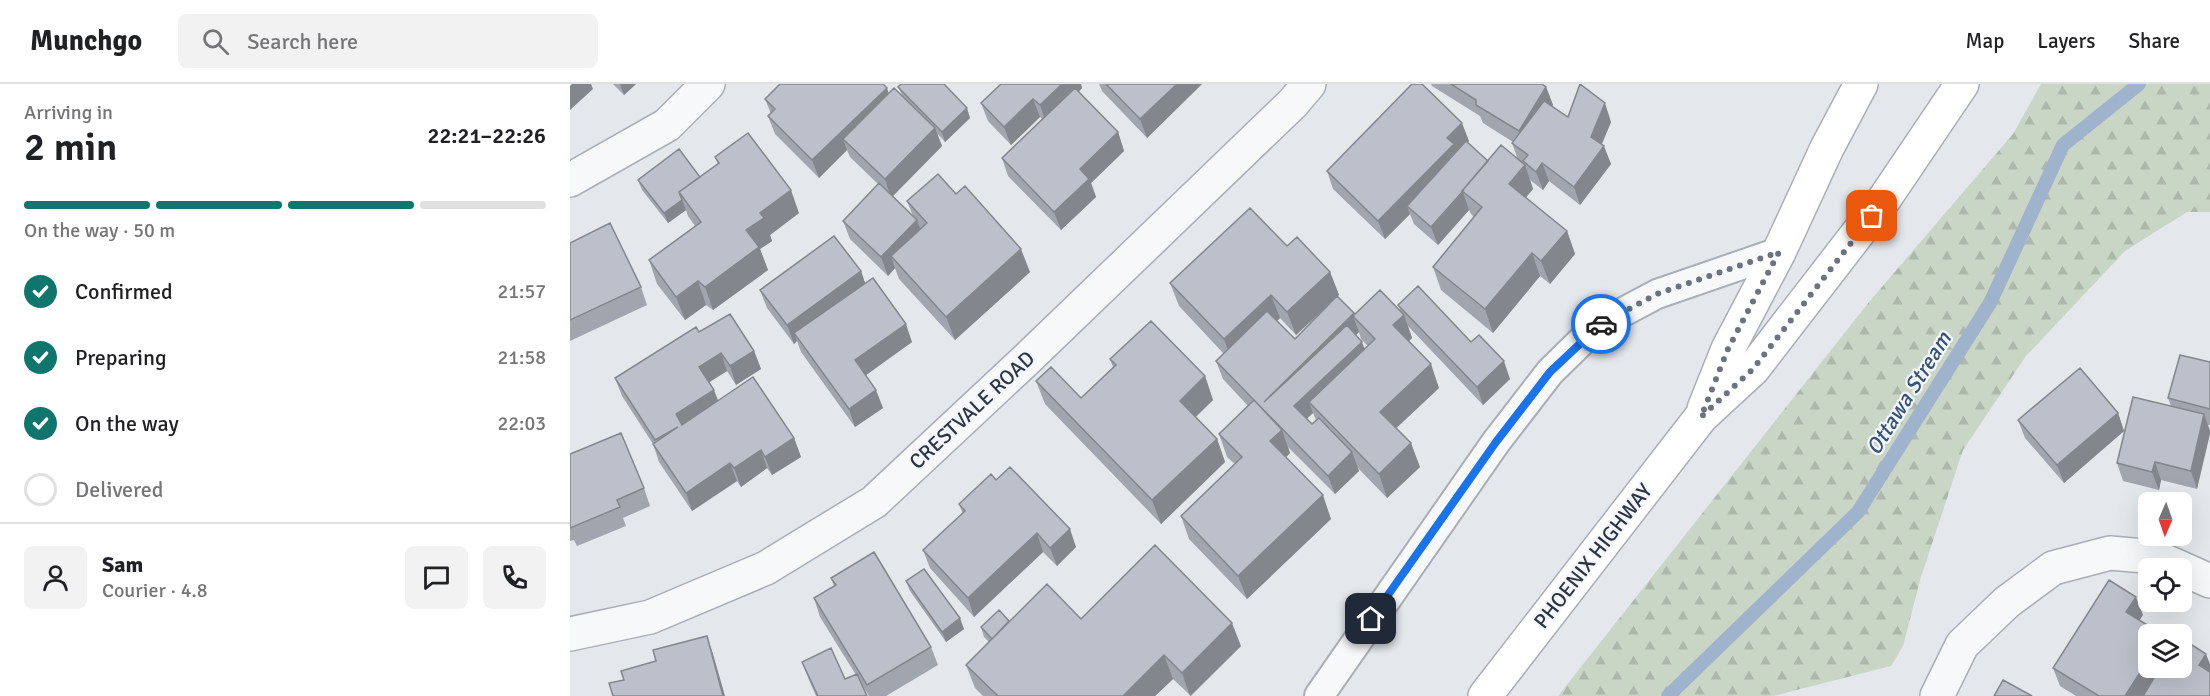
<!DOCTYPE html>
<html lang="en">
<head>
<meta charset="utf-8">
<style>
	:root { --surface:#fff; --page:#f2f2f2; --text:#202124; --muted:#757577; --line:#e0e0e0; --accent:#0f766e }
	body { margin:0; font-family:Signika,sans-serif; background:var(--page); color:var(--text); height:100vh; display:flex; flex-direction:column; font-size:22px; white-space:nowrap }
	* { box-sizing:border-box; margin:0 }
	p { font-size:20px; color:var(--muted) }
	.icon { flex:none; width:33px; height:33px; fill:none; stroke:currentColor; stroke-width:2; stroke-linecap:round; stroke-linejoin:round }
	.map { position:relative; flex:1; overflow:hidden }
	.sheet { display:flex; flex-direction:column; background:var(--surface); width:570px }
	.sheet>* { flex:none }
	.needle { width:39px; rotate:182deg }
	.fabs { position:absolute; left:1568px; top:408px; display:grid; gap:12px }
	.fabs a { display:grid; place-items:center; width:54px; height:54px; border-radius:9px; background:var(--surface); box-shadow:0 6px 24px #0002; font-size:30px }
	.pin { position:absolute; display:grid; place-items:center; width:51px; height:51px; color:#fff; margin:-26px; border-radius:12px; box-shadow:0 3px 9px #0006 }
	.courier { position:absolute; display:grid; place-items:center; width:60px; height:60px; margin:-30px; border:4px solid #1a73e8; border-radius:50%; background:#fff; color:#222; box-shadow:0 2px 8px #0007 }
	.headline em { font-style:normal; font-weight:600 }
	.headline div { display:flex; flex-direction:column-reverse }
	.headline { display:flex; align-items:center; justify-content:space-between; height:102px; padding:0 24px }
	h1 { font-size:39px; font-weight:600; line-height:45px }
	.bar { display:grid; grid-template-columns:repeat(4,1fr); gap:9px 6px; align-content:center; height:72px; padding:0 24px }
	.bar i { height:8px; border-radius:4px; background:var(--line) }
	.bar .active { background:var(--accent) }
	.bar p { grid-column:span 4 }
	.line { display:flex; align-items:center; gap:15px; padding:0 24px; border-top:2px solid var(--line) }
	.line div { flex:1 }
	.round { display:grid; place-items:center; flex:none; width:63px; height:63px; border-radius:9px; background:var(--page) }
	ol { padding:0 24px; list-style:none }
	li { display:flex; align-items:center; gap:18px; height:66px }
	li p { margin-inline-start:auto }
	li .icon { padding:6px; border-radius:50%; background:var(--accent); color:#fff; stroke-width:4 }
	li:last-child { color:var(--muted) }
	li i { width:33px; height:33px; border:3px solid var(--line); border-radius:50% }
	header { display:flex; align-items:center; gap:36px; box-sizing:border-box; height:84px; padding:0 30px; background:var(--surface); border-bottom:2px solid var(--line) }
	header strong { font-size:28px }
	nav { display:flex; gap:33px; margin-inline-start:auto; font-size:21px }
	.search { width:420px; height:54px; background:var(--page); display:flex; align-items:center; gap:15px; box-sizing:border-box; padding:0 21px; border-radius:9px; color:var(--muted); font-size:22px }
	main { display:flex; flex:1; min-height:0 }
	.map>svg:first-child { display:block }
	.forest { fill:url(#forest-firs) }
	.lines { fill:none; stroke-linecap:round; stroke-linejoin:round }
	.stream { stroke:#9fb4cc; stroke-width:14 }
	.lane-casing { stroke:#a9aeb7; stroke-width:32 }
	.street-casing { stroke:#a9aeb7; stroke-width:36 }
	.secondary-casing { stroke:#a9aeb7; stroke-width:36 }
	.lane { stroke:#f7f8fa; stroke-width:28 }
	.street { stroke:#f7f8fa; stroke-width:33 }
	.secondary { stroke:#fff; stroke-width:33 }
	.wall { fill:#a1a5ae; fill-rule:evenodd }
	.shaded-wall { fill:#83868d }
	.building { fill:#bbc0ca; stroke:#83868d; stroke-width:1.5 }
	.done { stroke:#6c737f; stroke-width:6; stroke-dasharray:0 10.8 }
	.route { stroke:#1a73e8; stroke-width:8 }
	.labels { text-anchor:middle; stroke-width:4.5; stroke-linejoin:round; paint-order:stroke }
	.street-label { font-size:21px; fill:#2b3445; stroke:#f4f6f9 }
	.water-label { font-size:22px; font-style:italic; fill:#34527a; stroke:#f4f6f9 }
</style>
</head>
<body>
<header>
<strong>Munchgo</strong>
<div class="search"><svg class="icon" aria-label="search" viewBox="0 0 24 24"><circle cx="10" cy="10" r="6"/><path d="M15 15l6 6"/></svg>Search here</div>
<nav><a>Map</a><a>Layers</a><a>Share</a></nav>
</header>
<main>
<section class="sheet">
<div class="headline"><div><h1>2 min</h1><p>Arriving in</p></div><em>22:21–22:26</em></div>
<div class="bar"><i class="active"></i><i class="active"></i><i class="active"></i><i></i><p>On the way · 50 m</p></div>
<ol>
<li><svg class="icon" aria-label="check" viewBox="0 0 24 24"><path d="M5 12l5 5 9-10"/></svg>Confirmed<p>21:57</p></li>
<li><svg class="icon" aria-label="check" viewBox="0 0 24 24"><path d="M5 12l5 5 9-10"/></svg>Preparing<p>21:58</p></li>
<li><svg class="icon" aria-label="check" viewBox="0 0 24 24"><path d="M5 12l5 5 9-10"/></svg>On the way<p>22:03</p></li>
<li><i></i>Delivered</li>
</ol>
<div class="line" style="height:108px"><a class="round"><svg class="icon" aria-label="person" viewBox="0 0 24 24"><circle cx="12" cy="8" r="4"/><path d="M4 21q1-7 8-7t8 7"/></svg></a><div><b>Sam</b><p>Courier · 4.8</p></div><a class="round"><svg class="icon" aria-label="chat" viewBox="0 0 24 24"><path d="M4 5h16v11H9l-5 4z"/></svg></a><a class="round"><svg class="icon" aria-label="phone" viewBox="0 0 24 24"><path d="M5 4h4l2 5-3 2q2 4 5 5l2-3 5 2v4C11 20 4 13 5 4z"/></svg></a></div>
</section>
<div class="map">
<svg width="1640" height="612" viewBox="0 0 1640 612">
	<defs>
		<pattern id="forest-firs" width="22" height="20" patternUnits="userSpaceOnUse" patternTransform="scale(1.5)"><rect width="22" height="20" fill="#c9d6c5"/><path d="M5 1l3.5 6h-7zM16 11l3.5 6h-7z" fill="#adb8ab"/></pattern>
	</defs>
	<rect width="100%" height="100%" fill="#e4e7ec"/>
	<!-- forest -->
	<path class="forest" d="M1471,0H1640V128H1617L1555,167L1456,272L1393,366L1351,493L1333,562L1321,582L1203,612H988L1299,218L1443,50Z"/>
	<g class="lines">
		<!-- stream -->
		<path class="stream" d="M1098,612L1288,428L1420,219L1493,61L1569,0"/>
		<!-- lane casing -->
		<g class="lane-casing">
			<path id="lane" d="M749,612L926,358L980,288L1027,242L1087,210L1209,168"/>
		</g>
		<!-- street casing -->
		<g class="street-casing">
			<path id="street" d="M0,96L97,41L138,0
				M0,550L80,533L196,484L304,418L457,275L723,19L739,0
				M1367,612L1392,561L1437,518L1483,484L1540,469L1586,473L1640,497"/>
		</g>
		<!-- secondary casing -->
		<g class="secondary-casing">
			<path id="secondary" d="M1134,325L1158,265L1209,168L1257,64L1291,0
				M915,612L1131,333L1183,285L1315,114L1392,0"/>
		</g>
		<!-- lane -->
		<use href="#lane" class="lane"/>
		<!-- street -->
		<use href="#street" class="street"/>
		<!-- secondary -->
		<use href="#secondary" class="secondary"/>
	</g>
	<!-- wall -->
	<path class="wall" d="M43,0H66L54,11Z
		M431,0H511L512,4L509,8L548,48L554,67L521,99L526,113L491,146L438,92L432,74L472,35L470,33L441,61L418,37L411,19Z
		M529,0H632L577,54L532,7Z
		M861,0H972L976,3L983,21L982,22L998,33L1041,38L1032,60L1041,80L1010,121L979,97L973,106L960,96L963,105L956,113L997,147L1005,170L980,200L970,192L923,249L871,206L863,183L904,133L901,130L899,126L868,161L844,140L840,130L815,155L763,105L757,87L899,57L898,58L918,77L948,76L942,59L943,58L913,39L910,32L862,2Z
		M328,3L400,34L375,58L367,49L372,62L323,112L343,132L337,117L460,188L385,256L329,195L325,184L318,192L280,155L273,137L308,100L280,73L277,66L249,94L205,50L198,32L201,30L195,15L319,9L332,11Z
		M145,73L229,129L200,151L202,157L190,165L198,186L143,226L136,221L115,236L87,200L79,176L125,142L118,132L116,126L98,139L72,106L68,96L130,93L148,80Z
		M0,159L71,203L77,221L0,257Z
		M717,162L760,188L769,211L767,213L784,230L831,228L828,221L901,258L940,295L913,321L838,242L842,254L839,257L869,304L826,344L850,383L817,414L787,383L789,387L765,410L718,363L720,369L716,373L761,435L677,515L619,455L611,432L665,380L657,373L649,350L678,322L653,295L646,277L654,270L609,222L600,199ZM758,221L725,255L707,237L710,234L726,251ZM789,248L791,255L798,262L795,265L786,251ZM743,329L746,336L742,340L736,335Z
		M291,187L295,199L342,258L296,291L313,324L285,343L231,268L227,257L224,260L197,224L190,206Z
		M129,248L184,267L191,285L166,301L157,287L139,298L148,317L224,354L231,373L202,391L197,384L171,403L167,397L122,427L89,378L83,360L52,312L45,294Z
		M540,275L635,292L643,316L626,333L647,355L655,378L591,440L475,320L466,297L511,314L543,283Z
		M1640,278V341H1638L1640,347L1627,405L1591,396L1589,406L1553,397L1547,379L1601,322L1598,314Z
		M1548,329L1554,347L1494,399L1455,354L1448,336Z
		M0,370L74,404L80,422L53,434L56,442L7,462L4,456L0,457Z
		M426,396L506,463L487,482L473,468L404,533L360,484L353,466L393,430L389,420Z
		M261,494L361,563L368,581L316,612H299L290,597L297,612H246L239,596L232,578L275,595L286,591L250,533L244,514L264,502Z
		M336,497L394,545L376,558L340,507Z
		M1573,531L1569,536L1578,584L1640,612H1506L1490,602L1483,584Z
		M511,535L671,562L621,612L603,595L585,612H413L405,604L396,581L419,558L414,553L411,543L439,537Z"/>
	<!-- shaded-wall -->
	<path class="shaded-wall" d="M2,0H21L23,5L0,26V2Z
		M50,0H66L54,11Z
		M492,0H511L512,4L476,39L470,21Z
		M607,0H632L577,54L570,35Z
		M976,3L983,21L956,65L949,47Z
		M317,4L323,22L273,55L277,66L249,94L242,76Z
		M463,15L470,33L441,61L434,43Z
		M1035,19L1041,38L1027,71L1021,53Z
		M397,24L400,34L375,58L372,48Z
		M892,39L899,57L837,122L840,130L815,155L808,137L877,54Z
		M365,44L372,62L321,114L315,95Z
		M548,48L554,67L521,99L526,113L491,146L484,128L510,85Z
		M1034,62L1041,80L1010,121L1004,103Z
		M972,79L979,97L973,106L966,88Z
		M955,81L963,105L948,123L939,100Z
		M221,106L229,129L200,151L202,157L190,165L198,186L143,226L135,203L190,129Z
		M893,108L899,126L868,161L861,143Z
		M112,116L116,126L98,139L94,129Z
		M347,136L354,155L321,172L325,184L318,192L311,173Z
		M997,147L1005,170L980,200L971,177Z
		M451,165L460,188L385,256L376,233Z
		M962,169L970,192L923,249L915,225Z
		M291,187L297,205L224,249L227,257L224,260L217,241Z
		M760,188L769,211L726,251L717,228Z
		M128,197L136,221L115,236L106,213Z
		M701,211L710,234L662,279L654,255Z
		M784,229L786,235L783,232L789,248L702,335L694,318Z
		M834,231L842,254L832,264L823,241Z
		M336,240L342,258L292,294L285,276Z
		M792,258L799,276L739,318L743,329L731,340L724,322Z
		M184,267L191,285L166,301L160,282Z
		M151,269L157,287L135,301L129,283Z
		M934,277L940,295L913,321L907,303Z
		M861,280L869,304L819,351L810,328Z
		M635,292L643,316L618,340L610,317Z
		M144,306L151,324L112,348L106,330Z
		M306,306L313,324L285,343L279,325Z
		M1548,329L1554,347L1494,399L1487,381Z
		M1634,330L1640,347V350L1627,405L1621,387Z
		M712,346L720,369L709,380L700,357Z
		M224,354L231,373L202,391L195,373Z
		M647,355L655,378L591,440L582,416Z
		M841,359L850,383L817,414L809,390Z
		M191,366L197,384L171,403L164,384Z
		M782,368L789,387L765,410L758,392Z
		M1585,378L1591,396L1589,406L1582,388Z
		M160,379L167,397L122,427L116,409Z
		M753,411L761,435L677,515L668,492Z
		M500,445L506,463L487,482L480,464Z
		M467,449L473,468L404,533L398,514Z
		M1566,513L1573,531L1563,546L1556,528Z
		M390,534L394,545L376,558L372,548Z
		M662,539L671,562L620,612L612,589Z
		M137,552L143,570L155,612H153Z
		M1636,570L1640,580V593L1629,581Z
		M594,571L603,595L585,612H553Z
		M1578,576V584H1591L1573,612H1555Z"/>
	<!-- building -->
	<path class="building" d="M210,0H313L317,4L242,76L198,32L205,25L195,15Z
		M331,0H374L397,24L372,48L328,3Z
		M431,0H492L470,21L463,15L434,43L411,19Z
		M536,0H607L570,35Z
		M842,0H852L892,39L877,54L884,60L808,137L757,87Z
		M881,0H972L976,3L949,47L906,21V16Z
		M1010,0L1035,19L1021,53L1034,62L1004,103L972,79L966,88L953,77L958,71L942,59L974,17L998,33Z
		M324,4L365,44L315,95L273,55Z
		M505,4L548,48L510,85L519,95L484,128L432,74Z
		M178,49L221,106L190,129L194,134L176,146L189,163L135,203L128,197L106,213L79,176L131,138L109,108L149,79L145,73Z
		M896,57L918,77L892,107H893L861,143L837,122Z
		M931,61L955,81L939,100L997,147L971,177L962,169L915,225L863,183L912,123L892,107Z
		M109,65L130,93L109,108L112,116L94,129L68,96Z
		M368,90L386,110L395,102L451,165L376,233L321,172L357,139L337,117Z
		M309,99L347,136L311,173L273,137Z
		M680,124L717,162L727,153L760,188L717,228L701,211L654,255L600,199Z
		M40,139L71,203L0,236V159Z
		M264,152L291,187L217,241L190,206Z
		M303,194L336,240L285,276L306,306L279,325L224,249Z
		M848,202L901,258L909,251L934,277L907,303L828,221Z
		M810,206L834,231L823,241L861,280L810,328L841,359L809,390L739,318L805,255L783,232Z
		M767,212L784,229L694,318L777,241L792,258L724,322L742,340L749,334L782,368L758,392L646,277L697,227L725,255Z
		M160,230L184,267L160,282L151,269L129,283L144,306L106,330L112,341L183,293L224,354L195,373L191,366L164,384L160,379L116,409L83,360L108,343L85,356L45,294L126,243L129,248Z
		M581,237L635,292L610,317L647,355L582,416L466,297L481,283L511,314L546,281L540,275Z
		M1610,271L1640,278V325L1598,314Z
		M1510,284L1548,329L1487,381L1448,336Z
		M1563,313L1634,330L1621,387L1585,378L1582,388L1547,379Z
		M684,316L712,346L700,357L753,411L668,492L611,432L672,373L649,350Z
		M51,349L74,404L47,416L50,423L0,444V370Z
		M440,383L500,445L480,464L467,449L398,514L353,466L395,427L389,420L421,390L426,396Z
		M585,461L662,539L612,589L594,571L553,612H428L396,581L477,500L511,535Z
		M304,468L361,563L297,601L244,514L266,501L261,494Z
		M354,485L390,534L372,548L336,497Z
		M1539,496L1566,513L1556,528L1592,550H1578V576L1555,612H1529L1483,584Z
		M429,526L439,537L422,555L411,543Z
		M137,552L153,612H43L39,599L54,596L51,587L86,577L83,566Z
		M1611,554L1636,570L1629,581L1640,588V612H1573L1590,584H1611Z
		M261,564L275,595L287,590L297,612H248L232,578Z
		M1433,596L1462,612H1424Z"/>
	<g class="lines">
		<!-- done -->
		<path class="done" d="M1031,240L1087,210L1209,168L1158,265L1131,333L1183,285L1302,132"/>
		<!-- route -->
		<path class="route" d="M801,535L926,358L980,288L1031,240"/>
	</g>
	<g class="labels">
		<!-- street labels -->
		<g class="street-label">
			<text transform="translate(402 326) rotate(-43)" y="7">CRESTVALE ROAD</text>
			<text transform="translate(1023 472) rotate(-52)" y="7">PHOENIX HIGHWAY</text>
		</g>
		<!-- water labels -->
		<g class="water-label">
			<text transform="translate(1338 309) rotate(-58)" y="8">Ottawa Stream</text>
		</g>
	</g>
</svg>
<div class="fabs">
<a><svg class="needle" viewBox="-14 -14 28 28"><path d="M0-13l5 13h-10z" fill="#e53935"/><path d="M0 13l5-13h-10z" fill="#757577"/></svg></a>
<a><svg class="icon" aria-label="locate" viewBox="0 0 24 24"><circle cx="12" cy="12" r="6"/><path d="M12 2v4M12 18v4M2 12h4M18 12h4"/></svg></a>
<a><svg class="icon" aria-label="layers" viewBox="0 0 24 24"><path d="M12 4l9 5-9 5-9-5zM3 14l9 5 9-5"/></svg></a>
</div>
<div class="pin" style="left:1302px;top:132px;background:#ea580c"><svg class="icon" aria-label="bag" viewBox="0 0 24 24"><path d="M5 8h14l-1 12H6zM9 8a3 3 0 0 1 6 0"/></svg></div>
<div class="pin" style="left:801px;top:535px;background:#1f2937"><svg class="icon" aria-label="home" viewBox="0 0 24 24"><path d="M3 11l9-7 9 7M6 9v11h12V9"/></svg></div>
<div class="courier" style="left:1031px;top:240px"><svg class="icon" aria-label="car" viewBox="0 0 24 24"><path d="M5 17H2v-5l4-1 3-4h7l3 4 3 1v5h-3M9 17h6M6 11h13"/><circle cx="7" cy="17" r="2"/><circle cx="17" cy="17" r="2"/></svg></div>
</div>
</main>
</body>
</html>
